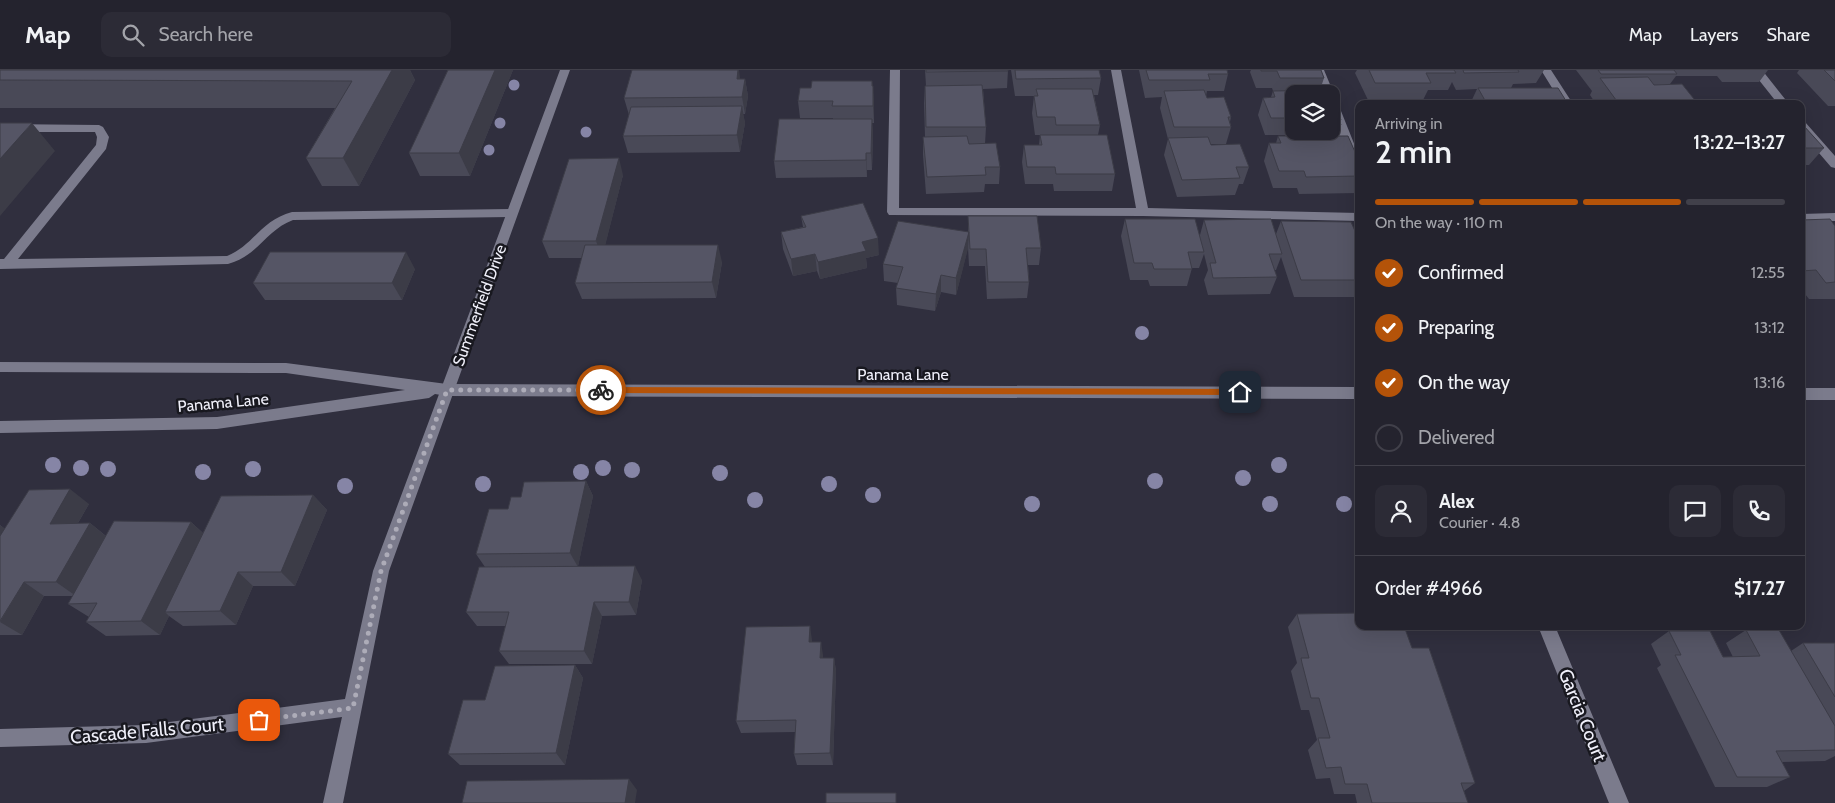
<!DOCTYPE html>
<html lang="en">
<head>
<meta charset="utf-8">
<style>
	:root { --surface:#24232e; --page:#2c2b36; --text:#f1f3f6; --muted:#a3a4aa; --line:#41404a; --accent:#b45309 }
	body { margin:0; font-family:Cabin,sans-serif; background:var(--page); color:var(--text); height:100vh; display:flex; flex-direction:column; font-size:19px; white-space:nowrap }
	* { box-sizing:border-box; margin:0 }
	p { font-size:16px; color:var(--muted) }
	.icon { flex:none; width:28px; height:28px; fill:none; stroke:currentColor; stroke-width:2; stroke-linecap:round; stroke-linejoin:round }
	.map { position:relative; flex:1; overflow:hidden }
	.side { position:absolute; left:1355px; top:30px; width:450px; height:530px; display:flex; flex-direction:column; background:var(--surface); border-radius:10px; box-shadow:0 5px 20px #0002,0 0 0 1px var(--line) }
	.side>* { flex:none }
	.tools { position:absolute; left:1285px; top:15px; display:grid; gap:10px }
	.tools a { display:grid; place-items:center; width:55px; height:55px; border-radius:10px; background:var(--surface); box-shadow:0 5px 20px #0002,0 0 0 1px var(--line); font-size:25px }
	.pin { position:absolute; display:grid; place-items:center; width:42px; height:42px; color:#fff; margin:-21px; border-radius:10px; box-shadow:0 2px 8px #0006 }
	.courier { position:absolute; display:grid; place-items:center; width:50px; height:50px; margin:-25px; border:4px solid #b45309; border-radius:50%; background:#fff; color:#222; box-shadow:0 1px 6px #0007 }
	.overview em { font-style:normal; font-weight:600 }
	.overview div { display:flex; flex-direction:column-reverse }
	.overview { display:flex; align-items:center; justify-content:space-between; height:85px; padding:0 20px }
	h1 { font-size:32px; font-weight:600; line-height:38px }
	.bar { display:grid; grid-template-columns:repeat(4,1fr); gap:8px 5px; align-content:center; height:60px; padding:0 20px }
	.bar i { height:6px; border-radius:4px; background:var(--line) }
	.bar .active { background:var(--accent) }
	.bar p { grid-column:span 4 }
	.line { display:flex; align-items:center; gap:12px; padding:0 20px; border-top:1px solid var(--line) }
	.line div { flex:1 }
	.round { display:grid; place-items:center; flex:none; width:52px; height:52px; border-radius:10px; background:var(--page) }
	ol { padding:0 20px; list-style:none }
	li { display:flex; align-items:center; gap:15px; height:55px }
	li p { margin-inline-start:auto }
	li .icon { padding:5px; border-radius:50%; background:var(--accent); color:#fff; stroke-width:4 }
	li:last-child { color:var(--muted) }
	li i { width:28px; height:28px; border:2px solid var(--line); border-radius:50% }
	header { display:flex; align-items:center; gap:30px; box-sizing:border-box; height:70px; padding:0 25px; background:var(--surface); border-bottom:1px solid var(--line) }
	header strong { font-size:24px }
	nav { display:flex; gap:28px; margin-inline-start:auto; font-size:18px }
	.search { width:350px; height:45px; background:var(--page); display:flex; align-items:center; gap:12px; box-sizing:border-box; padding:0 18px; border-radius:10px; color:var(--muted); font-size:19px }
	.map>svg:first-child { display:block }
	.lines { fill:none; stroke-linecap:round; stroke-linejoin:round }
	.lane { fill:#7b7b8c; fill-rule:evenodd }
	.street { fill:#7b7b8c; fill-rule:evenodd }
	.secondary { fill:#7b7b8c; fill-rule:evenodd }
	.tree { fill:#8685a6 }
	.wall { fill:#494957 }
	.shaded-wall { fill:#3c3c47 }
	.building { fill:#555565; stroke:#3c3c47 }
	.route { fill:#b45309 }
	.done { stroke:#adacb8; stroke-width:5; stroke-dasharray:0 9 }
	.labels { text-anchor:middle; stroke-width:5; stroke-linejoin:round; paint-order:stroke }
	.street-label { font-size:16px; fill:#f0f0fa; stroke:#18181f }
	.near-street-label { font-size:19px; fill:#f0f0fa; stroke:#18181f }
</style>
</head>
<body>
<header>
<strong>Map</strong>
<div class="search"><svg class="icon" aria-label="search" viewBox="0 0 24 24"><circle cx="10" cy="10" r="6"/><path d="M15 15l6 6"/></svg>Search here</div>
<nav><a>Map</a><a>Layers</a><a>Share</a></nav>
</header>
<div class="map">
<svg width="1835" height="733" viewBox="0 0 1835 733">
	<rect width="100%" height="100%" fill="#302f3e"/>
	<g class="lines">
		<!-- lane -->
		<path class="lane" d="M890,0H900L899,138H1136L1111,0H1121L1148,138L1359,143V151L1143,146L889,145L887,142Z
			M1314,0H1324L1334,24L1332,26L1331,24H1322Z
			M1541,0H1551L1573,34H1562Z
			M1751,0H1762L1789,34H1778Z
			M1331,28L1337,31L1359,86V105L1353,101L1331,46Z
			M1801,51L1805,52L1835,86V98L1831,97L1801,62Z
			M0,54L99,55L103,57L109,67L106,79L18,189L227,186C253,176 261,150 292,142L512,139L518,143L512,147L293,150C266,160 258,186 228,194L0,199V189H4L96,75L97,67L95,62H0Z
			M1835,143V151L1801,152V144Z"/>
		<!-- street -->
		<path class="street" d="M560,0H570L389,501L343,733H323L342,647L146,673L0,677V659L146,655L345,629L373,501Z
			M1538,556H1555L1629,733H1609Z"/>
		<!-- secondary -->
		<path class="secondary" d="M0,292L286,293L447,314L1359,317V329L447,326L435,324L429,328L217,359L0,363V351L217,347L405,320L286,303L0,302Z
			M1801,318H1835V330H1801Z"/>
	</g>
	<!-- trees -->
	<g class="tree">
		<circle cx="514" cy="15" r="5.5"/>
		<circle cx="500" cy="53" r="5.5"/>
		<circle cx="586" cy="62" r="5.5"/>
		<circle cx="489" cy="80" r="5.5"/>
		<circle cx="1142" cy="263" r="7"/>
		<circle cx="53" cy="395" r="8"/>
		<circle cx="1279" cy="395" r="8"/>
		<circle cx="81" cy="398" r="8"/>
		<circle cx="603" cy="398" r="8"/>
		<circle cx="108" cy="399" r="8"/>
		<circle cx="253" cy="399" r="8"/>
		<circle cx="632" cy="400" r="8"/>
		<circle cx="203" cy="402" r="8"/>
		<circle cx="581" cy="402" r="8"/>
		<circle cx="720" cy="403" r="8"/>
		<circle cx="1243" cy="408" r="8"/>
		<circle cx="1155" cy="411" r="8"/>
		<circle cx="483" cy="414" r="8"/>
		<circle cx="829" cy="414" r="8"/>
		<circle cx="345" cy="416" r="8"/>
		<circle cx="873" cy="425" r="8"/>
		<circle cx="755" cy="430" r="8"/>
		<circle cx="1032" cy="434" r="8"/>
		<circle cx="1270" cy="434" r="8"/>
		<circle cx="1344" cy="434" r="8"/>
	</g>
	<!-- wall -->
	<path class="wall" d="M0,0H410L415,10L359,116H322L306,88L335,38H0Z
		M448,0H513L470,106H420L409,83Z
		M925,0H1008L1007,18L983,19L986,57L985,74L1000,97L999,114H985L984,122L926,124L923,85V67H925L924,33L925,16H926Z
		M1011,0H1099L1101,8L1098,25H1094L1100,55L1098,65L1115,104L1112,121H1054L1053,114H1025L1022,92L1024,75H1039L1040,65H1053H1035L1032,43L1034,26H1036H1015Z
		M1139,0H1227L1228,4L1224,21H1207L1206,26L1207,28L1231,47L1230,52L1231,57L1226,74H1211V75L1249,97L1243,114H1239L1235,125L1177,127L1164,85L1168,69L1160,38L1162,27L1145,28Z
		M1251,0H1321L1324,8L1320,20L1294,24V61H1331V27L1341,50L1340,53L1341,55L1337,66L1359,91V122L1358,123L1299,124L1297,118H1273L1264,91L1269,73H1276L1278,66H1285V65H1265L1258,45L1263,28L1271,27L1273,21L1272,18H1256L1250,2Z
		M1357,0H1544L1536,13L1513,14L1511,18L1568,34H1470L1477,19L1456,20L1452,12L1448,20H1428L1423,30H1368L1355,3Z
		M1576,0H1768L1759,12H1722L1717,6H1676L1670,14L1698,34H1596L1590,25L1592,21Z
		M1799,0H1835V36H1828L1797,3Z
		M740,9H745L748,26L745,44H743L745,53L740,82L628,83L623,66L629,45L624,28Z
		M872,11L874,33V53H872L873,66L872,100H867V107L776,108L774,91L833,49V48H800L798,31L811,18Z
		M1801,56L1824,78L1809,95H1801Z
		M623,105L605,175L722,192L716,228L582,229L575,213L582,188H549L542,171Z
		M801,146L879,185L866,188L867,198L820,209L817,201L793,206L783,179L781,162L803,157Z
		M968,146L1041,178L1039,195H1028L1029,212L1027,228L987,229L985,196H969L968,177L956,225L941,222L935,241L897,235L896,218L898,213L884,211L883,194L968,162Z
		M1125,149L1200,165L1204,150L1276,164L1281,151L1356,162L1359,155V227H1294L1281,187L1276,200H1274L1277,207L1270,224L1208,225L1204,210L1208,200L1204,184L1199,198H1192L1187,216H1150L1148,210H1130L1121,166Z
		M1801,150L1835,155V229H1809L1801,219Z
		M415,199L402,230H265L253,213Z
		M586,411L593,426L578,496L642,510L636,545L602,546L592,594H509L499,581L506,556H477L466,542L485,497L476,484L508,439L521,427Z
		M313,425L327,440L295,516H253L236,555L183,556L169,546L160,565L106,566L86,552L89,547L68,534L73,526H44L22,565H0V455L5,459L89,434L78,453H90L106,466L191,452L203,463Z
		M1297,544L1412,578L1475,713L1464,721L1468,733H1357L1355,724H1334L1330,708L1316,709L1308,680L1317,670L1309,640H1301L1291,601L1297,593L1288,557Z
		M1746,560L1791,581L1803,573H1835V686L1825,691L1782,692L1790,707L1767,717H1715L1657,598L1661,595L1651,574L1669,561L1723,587H1733L1726,573Z
		M812,570V572L823,585V588H834L836,601L833,695H797L794,684L795,662L741,663L736,651Z
		M575,595L583,608L565,695H460L448,684L485,630Z"/>
	<!-- shaded-wall -->
	<path class="shaded-wall" d="M392,0H410L415,10L359,116L343,88Z
		M495,0H513L470,106L459,83Z
		M738,0H739L741,15L737,9Z
		M745,9L748,26L745,44L742,27Z
		M873,16L874,33V53L873,36Z
		M742,36L745,53L740,82L737,65Z
		M872,49L873,66L872,100L871,83Z
		M32,53L55,81L0,146V89Z
		M866,83L867,100V107L866,90Z
		M619,88L623,105L602,188L596,171Z
		M969,162L968,179L956,225V208Z
		M878,168L879,185L866,188L867,198L820,209L818,192L862,172Z
		M718,175L722,192L716,228L712,212Z
		M406,182L415,199L402,230L392,213Z
		M815,184L817,201L793,206L791,189Z
		M941,205V222L935,241L936,224Z
		M586,411L593,426L578,497L570,483Z
		M70,419L89,434L69,468L50,454Z
		M313,425L327,440L295,516L281,502Z
		M191,452L207,467L165,542L169,546L160,565L141,551Z
		M90,453L108,468L76,526L56,512Z
		M0,455L17,468L0,495Z
		M635,496L642,510L636,545L629,532Z
		M238,502L253,516L236,555L220,541Z
		M24,512L44,526L22,565L0,552Z
		M594,532L602,546L592,594L584,581Z
		M810,556L812,570V585L809,572Z
		M821,572L823,585V601L820,588Z
		M834,588L836,601L833,695L830,683Z
		M575,595L583,608L565,695L556,683Z
		M629,709L637,720L635,733H625Z"/>
	<!-- building -->
	<path class="building" d="M0,0H392L343,88H306L352,11L0,10Z
		M448,0H495L459,83H409Z
		M632,0H738L737,9H745L742,27L624,28Z
		M926,0H1008V1L926,2Z
		M1015,0H1099L1101,8L1016,9Z
		M1146,0H1227L1228,4H1208L1210,10H1149Z
		M1261,0H1321L1324,8H1280L1277,1H1261Z
		M1369,0H1454L1456,3H1426L1431,13H1375Z
		M1463,0H1518L1519,2L1464,3Z
		M1598,0H1674L1677,4H1601Z
		M1824,0H1835V11Z
		M1648,7L1654,15L1682,14L1698,34H1619L1600,8Z
		M812,11H872V16H873V36H832L833,31H798L800,18H811Z
		M982,15L986,57H926L925,16Z
		M1478,18H1558L1568,34H1487Z
		M1036,19H1092L1100,55H1056L1055,47H1037L1034,26H1038Z
		M1204,20L1207,28L1224,27L1231,47H1228L1231,57H1174L1164,21Z
		M1328,20L1330,24H1294V56L1291,48H1271L1263,28L1275,27L1273,21Z
		M1331,27L1341,50H1339L1341,55H1331Z
		M1428,30L1430,34H1388L1386,31Z
		M742,36L737,65L623,66L631,37Z
		M779,49H872L871,83H866V90L774,91Z
		M0,53H32L0,89Z
		M1801,56H1804L1824,78H1801Z
		M1040,65H1107L1115,104H1056L1055,97H1027L1024,75H1042Z
		M967,66L969,74L996,73L1000,97H985L986,105L927,107L923,67Z
		M1278,66H1348L1359,91V106L1306,107L1304,101H1279L1269,73H1281Z
		M1208,67L1211,75L1240,74L1249,97H1236L1240,108L1182,110L1168,68Z
		M619,88L596,171H542L569,89Z
		M863,133L878,168L862,172L866,181L818,192L815,184L791,189L781,162L806,157L801,146Z
		M968,146H1037L1041,178H1026L1029,212H988L986,179H970Z
		M1125,149H1195L1204,182H1188L1192,199H1154L1152,193H1134Z
		M1271,149L1282,184H1269L1277,207L1213,208L1210,193H1216L1204,150Z
		M1830,149L1835,156V212L1826,213L1816,200L1801,201V150Z
		M898,151L969,162L956,208L941,205L936,224L896,218L903,197L883,194Z
		M1281,151L1351,152L1359,170V210H1301Z
		M585,175H718L712,212L575,213Z
		M270,182H406L392,213H253Z
		M586,411L570,483L476,484L489,439H508L511,427H521L524,412Z
		M70,419L50,454L90,453L56,512H24L0,551V466L29,420Z
		M313,425L281,502H238L220,541L165,542L221,426Z
		M114,451L191,452L141,551L86,552L97,533L68,534Z
		M635,496L629,532H594L584,581H499L509,542H466L479,497Z
		M1359,543V556H1404L1412,578H1429L1475,713H1461L1468,733H1372L1367,714H1345L1341,697L1326,698L1318,668H1330L1319,628H1311L1302,593L1301,588H1309L1297,544Z
		M810,556L809,572H821L820,588H834L830,683L794,684L796,650L736,651L746,557Z
		M1746,560H1779L1835,656V680L1776,681L1790,707H1737L1675,585H1681L1669,561H1710L1723,587L1760,586Z
		M1803,573H1835V627Z
		M575,595L556,683L448,684L463,630H485L495,596Z
		M629,709L625,733H462L467,711Z
		M826,723H896V733H826Z"/>
	<!-- route -->
	<path class="route" d="M601,317L1240,319L1244,322L1240,325L601,323L597,320Z"/>
	<g class="lines">
		<!-- done -->
		<path class="done" d="M259,650L353,638L381,501L447,320H601"/>
	</g>
	<g class="labels">
		<!-- street labels -->
		<g class="street-label">
			<text transform="translate(479 235) rotate(-70)" y="6">Summerfield Drive</text>
			<text x="903" y="310">Panama Lane</text>
			<text transform="translate(223 332) rotate(-5)" y="6">Panama Lane</text>
		</g>
		<!-- near-street labels -->
		<g class="near-street-label">
			<text transform="translate(1583 645) rotate(68)" y="7">Garcia Court</text>
			<text transform="translate(147 660) rotate(-5)" y="7">Cascade Falls Court</text>
		</g>
	</g>
</svg>
<div class="tools">
<a><svg class="icon" aria-label="layers" viewBox="0 0 24 24"><path d="M12 4l9 5-9 5-9-5zM3 14l9 5 9-5"/></svg></a>
</div>
<div class="pin" style="left:259px;top:650px;background:#ea580c"><svg class="icon" aria-label="bag" viewBox="0 0 24 24"><path d="M5 8h14l-1 12H6zM9 8a3 3 0 0 1 6 0"/></svg></div>
<div class="pin" style="left:1240px;top:322px;background:#1f2937"><svg class="icon" aria-label="home" viewBox="0 0 24 24"><path d="M3 11l9-7 9 7M6 9v11h12V9"/></svg></div>
<div class="courier" style="left:601px;top:320px"><svg class="icon" aria-label="bike" viewBox="0 0 24 24"><circle cx="6" cy="16" r="4"/><circle cx="18" cy="16" r="4"/><path d="M6 16l4-8h5l3 8M10 8l3 8H6M13 5h3"/></svg></div>
<section class="side">
<div class="overview"><div><h1>2 min</h1><p>Arriving in</p></div><em>13:22–13:27</em></div>
<div class="bar"><i class="active"></i><i class="active"></i><i class="active"></i><i></i><p>On the way · 110 m</p></div>
<ol>
<li><svg class="icon" aria-label="check" viewBox="0 0 24 24"><path d="M5 12l5 5 9-10"/></svg>Confirmed<p>12:55</p></li>
<li><svg class="icon" aria-label="check" viewBox="0 0 24 24"><path d="M5 12l5 5 9-10"/></svg>Preparing<p>13:12</p></li>
<li><svg class="icon" aria-label="check" viewBox="0 0 24 24"><path d="M5 12l5 5 9-10"/></svg>On the way<p>13:16</p></li>
<li><i></i>Delivered</li>
</ol>
<div class="line" style="height:90px"><a class="round"><svg class="icon" aria-label="person" viewBox="0 0 24 24"><circle cx="12" cy="8" r="4"/><path d="M4 21q1-7 8-7t8 7"/></svg></a><div><b>Alex</b><p>Courier · 4.8</p></div><a class="round"><svg class="icon" aria-label="chat" viewBox="0 0 24 24"><path d="M4 5h16v11H9l-5 4z"/></svg></a><a class="round"><svg class="icon" aria-label="phone" viewBox="0 0 24 24"><path d="M5 4h4l2 5-3 2q2 4 5 5l2-3 5 2v4C11 20 4 13 5 4z"/></svg></a></div>
<div class="line" style="height:65px"><div>Order #4966</div><b>$17.27</b></div>
</section>
</div>
</body>
</html>
